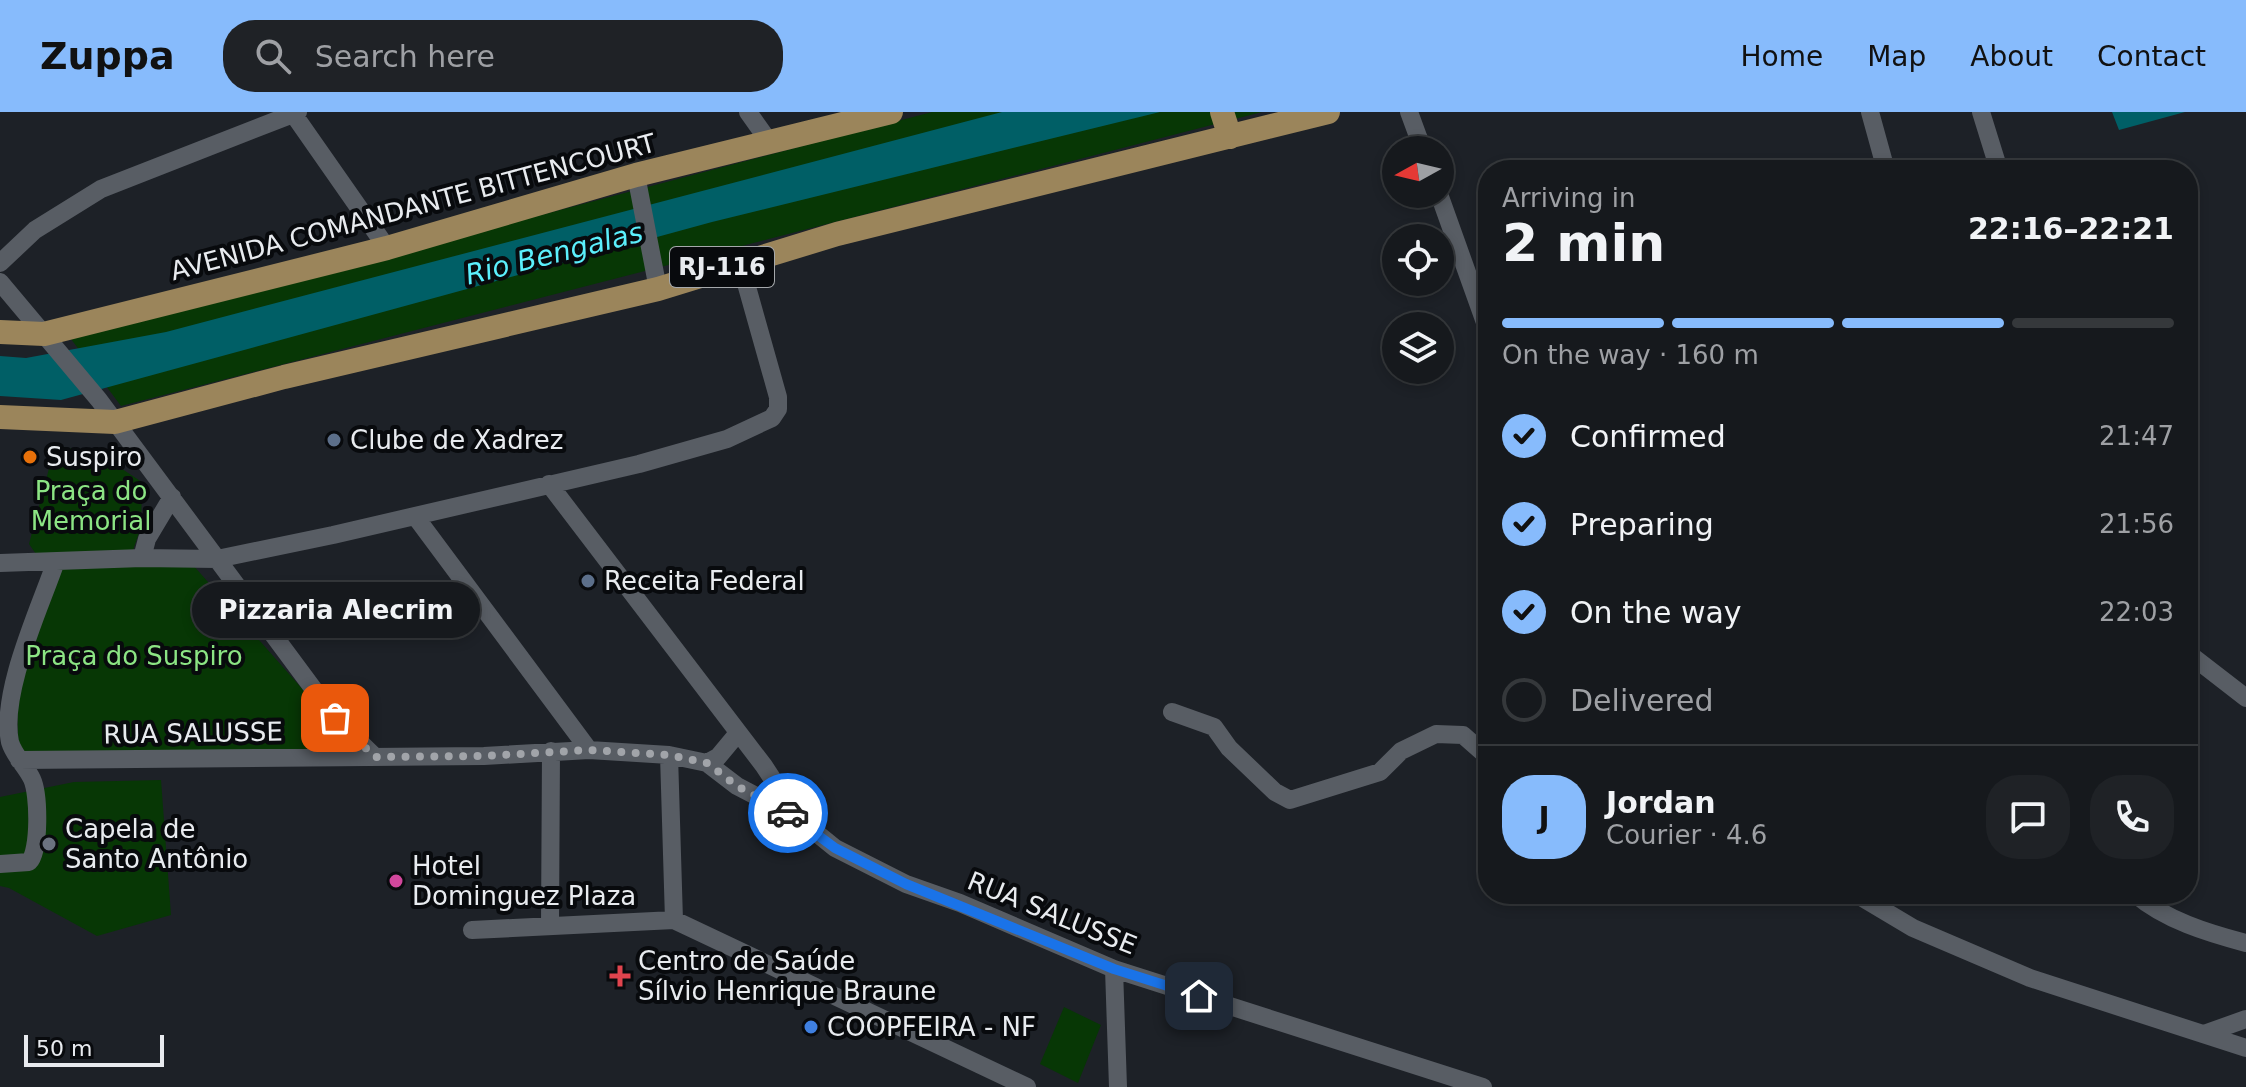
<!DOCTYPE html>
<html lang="en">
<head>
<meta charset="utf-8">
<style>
	:root { --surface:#16191d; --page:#1f2226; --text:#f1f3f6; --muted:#9ea0a4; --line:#35383b; --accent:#87bbfc }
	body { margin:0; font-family:"DejaVu Sans",sans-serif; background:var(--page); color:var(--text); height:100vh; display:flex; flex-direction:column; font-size:30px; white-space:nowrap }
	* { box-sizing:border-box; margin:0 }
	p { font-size:26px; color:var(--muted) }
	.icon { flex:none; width:44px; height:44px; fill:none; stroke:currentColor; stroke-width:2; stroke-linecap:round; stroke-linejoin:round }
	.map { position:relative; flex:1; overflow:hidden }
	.details { position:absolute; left:1478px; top:48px; width:720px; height:744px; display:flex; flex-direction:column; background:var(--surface); border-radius:32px; box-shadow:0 4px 12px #0003,0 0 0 2px var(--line) }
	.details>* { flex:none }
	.needle { width:52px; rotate:262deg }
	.tools { position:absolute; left:1382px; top:24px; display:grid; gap:16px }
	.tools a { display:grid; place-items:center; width:72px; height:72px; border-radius:50%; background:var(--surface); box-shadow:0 4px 12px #0003,0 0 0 2px var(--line); font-size:40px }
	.scale { position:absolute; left:24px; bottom:20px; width:140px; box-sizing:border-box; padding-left:8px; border:4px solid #e8ebef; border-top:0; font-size:22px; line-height:28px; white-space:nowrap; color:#e8ebef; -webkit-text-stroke:6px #080a0d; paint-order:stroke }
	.pin { position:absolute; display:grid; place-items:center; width:68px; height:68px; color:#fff; margin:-34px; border-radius:16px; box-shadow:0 4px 12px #0006 }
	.courier { position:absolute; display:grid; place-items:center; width:80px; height:80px; margin:-40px; border:6px solid #1a73e8; border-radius:50%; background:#fff; color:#222; box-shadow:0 2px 10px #0007 }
	.bubble { position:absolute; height:56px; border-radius:28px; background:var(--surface); box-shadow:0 4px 12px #0003,0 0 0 2px var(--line); font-size:26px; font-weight:800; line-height:56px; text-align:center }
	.overview em { font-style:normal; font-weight:800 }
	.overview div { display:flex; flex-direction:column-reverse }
	.overview { display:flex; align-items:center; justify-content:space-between; height:136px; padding:0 24px }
	h1 { font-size:52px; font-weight:800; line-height:60px }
	.bar { display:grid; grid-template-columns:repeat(4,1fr); gap:12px 8px; align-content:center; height:96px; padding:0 24px }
	.bar i { height:10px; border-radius:6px; background:var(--line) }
	.bar .selected { background:var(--accent) }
	.bar p { grid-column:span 4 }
	.line { display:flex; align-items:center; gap:20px; padding:0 24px; border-top:2px solid var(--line) }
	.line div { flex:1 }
	.round { display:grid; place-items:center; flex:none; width:84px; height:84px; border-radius:32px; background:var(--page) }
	ol { padding:0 24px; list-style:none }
	li { display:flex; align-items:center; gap:24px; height:88px }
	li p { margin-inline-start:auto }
	li .icon { padding:8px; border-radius:50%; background:var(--accent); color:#111; stroke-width:4 }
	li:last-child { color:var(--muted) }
	li i { width:44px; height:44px; border:4px solid var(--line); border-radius:50% }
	header { display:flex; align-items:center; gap:48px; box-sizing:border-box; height:112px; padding:0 40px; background:var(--accent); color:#111 }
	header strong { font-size:38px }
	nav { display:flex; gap:44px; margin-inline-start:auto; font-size:28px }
	.search { width:560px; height:72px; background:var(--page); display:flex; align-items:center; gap:20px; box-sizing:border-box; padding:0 28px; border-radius:32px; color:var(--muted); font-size:30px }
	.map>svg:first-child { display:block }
	.green { fill:#073705 }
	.water { fill:#005f66 }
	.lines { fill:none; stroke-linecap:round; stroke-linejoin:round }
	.minor { stroke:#585d64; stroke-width:18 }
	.major { stroke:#9b855b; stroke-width:24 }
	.done { stroke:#a1a4a9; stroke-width:8; stroke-dasharray:0 14.4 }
	.route { stroke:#1a73e8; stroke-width:10 }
	.service-dot { fill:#5c6f8a; stroke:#080a0d; stroke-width:3 }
	.food-dot { fill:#e8710a; stroke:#080a0d; stroke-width:3 }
	.worship-dot { fill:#6b7280; stroke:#080a0d; stroke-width:3 }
	.hotel-dot { fill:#d1479c; stroke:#080a0d; stroke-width:3 }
	.health-dot { fill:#e0444e; stroke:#080a0d; stroke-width:3 }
	.shop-dot { fill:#3f7fe0; stroke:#080a0d; stroke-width:3 }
	.labels { text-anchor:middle; stroke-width:8; stroke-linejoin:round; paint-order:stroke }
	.shield { fill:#080a0d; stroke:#a5a8ab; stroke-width:2 }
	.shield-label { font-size:24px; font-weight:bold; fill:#e8ebef }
	.street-label { font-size:26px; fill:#e8ebef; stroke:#080a0d }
	.poi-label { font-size:26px; fill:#e8ebef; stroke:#080a0d; text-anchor:start }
	.park-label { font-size:26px; fill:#8ce584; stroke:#080a0d }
	.water-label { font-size:28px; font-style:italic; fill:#5beffc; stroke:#080a0d }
</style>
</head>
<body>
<header>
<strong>Zuppa</strong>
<div class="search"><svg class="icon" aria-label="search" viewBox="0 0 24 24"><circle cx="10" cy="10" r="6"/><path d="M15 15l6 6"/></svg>Search here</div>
<nav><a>Home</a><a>Map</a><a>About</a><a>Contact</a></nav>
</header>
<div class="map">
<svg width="2246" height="975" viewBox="0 0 2246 975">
	<rect width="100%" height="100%" fill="#1d2127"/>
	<!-- green -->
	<path class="green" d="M932,0H1262L121,294L71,227Z
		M55,334L96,340L142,370L141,415L132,441L36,442L29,432Z
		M193,453L357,639L21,644C7,579 38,515 58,454Z
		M161,668L171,803L97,824L9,776L0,774V685L74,670Z
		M1064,895L1101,913L1078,971L1040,952Z"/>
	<!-- water -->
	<path class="water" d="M1002,0H1160L712,110L61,288L0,284V244L26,246L166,220Z
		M2112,0H2185L2119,18Z"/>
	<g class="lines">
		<!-- minor -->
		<path class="minor" d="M292,0L387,136
			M748,0L770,31
			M1409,0L1423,38
			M1870,0L1886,58
			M1981,0L1999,58
			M636,63L658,177
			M1439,82L1488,219
			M0,151L35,118L101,77L298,0
			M0,170L99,288L335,606L375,645
			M549,372L764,654L798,706L835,736L906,772L960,791L1114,857L1483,975
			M415,404L589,638
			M142,446L147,427L172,385
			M0,451L142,446L217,447L333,423L639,352L727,327L772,306L778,297V285L740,150
			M2188,541L2246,586
			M1172,600L1214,615L1229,636L1275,680L1290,688L1380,660L1401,639L1436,622L1463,623L1488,645
			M669,643L674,808
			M19,648L484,644L589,638L669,643L707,651L718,645L738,621
			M707,651L737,674L798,706
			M0,752L29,750C40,739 39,682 32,667C26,654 14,644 10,630C0,581 39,498 55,452
			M1856,782L1913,816L2030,866L2246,936
			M2135,782C2165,808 2208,821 2246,831
			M550,813L551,639
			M472,818L674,808L1027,975
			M1114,857L1118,975
			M2204,922L2246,907"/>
		<!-- major -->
		<path class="major" d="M1222,0L1230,25
			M0,220L44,222L387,136L636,63L891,0
			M0,305L115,310L284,265L658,177L837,122L1328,0"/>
	</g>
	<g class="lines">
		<!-- done -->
		<path class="done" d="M335,606L375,645L484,644L589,638L669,643L707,651L737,674L788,701"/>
		<!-- route -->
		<path class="route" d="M788,701L835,736L906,772L1114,857L1199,884"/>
	</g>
	<!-- markers -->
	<g class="service-dot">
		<circle cx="334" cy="328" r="8"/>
		<circle cx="588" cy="469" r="8"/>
	</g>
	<circle class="food-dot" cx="30" cy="345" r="8"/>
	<circle class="worship-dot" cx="49" cy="732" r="8"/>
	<circle class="hotel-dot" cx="396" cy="769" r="8"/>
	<path class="health-dot" d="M616 852h8v8h8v8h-8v8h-8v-8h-8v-8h8z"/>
	<circle class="shop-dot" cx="811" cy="915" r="8"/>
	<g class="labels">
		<!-- shield labels -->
		<rect class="shield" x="670" y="135" width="104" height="40" rx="6"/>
		<g class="shield-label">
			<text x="722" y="163">RJ-116</text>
		</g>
		<!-- street labels -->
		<g class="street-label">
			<text transform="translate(413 95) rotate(-15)" y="9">AVENIDA COMANDANTE BITTENCOURT</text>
			<text transform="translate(193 621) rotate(-1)" y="9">RUA SALUSSE</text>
			<text transform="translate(1052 801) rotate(22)" y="9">RUA SALUSSE</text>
		</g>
		<!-- poi labels -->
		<g class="poi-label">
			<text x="350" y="337">Clube de Xadrez</text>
			<text x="46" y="354">Suspiro</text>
			<text x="604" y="478">Receita Federal</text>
			<text x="65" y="726">Capela de<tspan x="65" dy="30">Santo Antônio</tspan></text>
			<text x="412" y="763">Hotel<tspan x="412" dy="30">Dominguez Plaza</tspan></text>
			<text x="638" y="858">Centro de Saúde<tspan x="638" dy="30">Sílvio Henrique Braune</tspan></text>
			<text x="827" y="924">COOPFEIRA - NF</text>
		</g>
		<!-- park labels -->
		<g class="park-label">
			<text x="91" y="388">Praça do<tspan x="91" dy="30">Memorial</tspan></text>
			<text x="134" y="553">Praça do Suspiro</text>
		</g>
		<!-- water labels -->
		<g class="water-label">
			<text transform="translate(554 141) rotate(-14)" y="10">Rio Bengalas</text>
		</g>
	</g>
</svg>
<div class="tools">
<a><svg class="needle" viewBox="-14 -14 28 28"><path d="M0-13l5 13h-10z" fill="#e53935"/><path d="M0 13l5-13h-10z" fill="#9ea0a4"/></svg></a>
<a><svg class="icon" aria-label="locate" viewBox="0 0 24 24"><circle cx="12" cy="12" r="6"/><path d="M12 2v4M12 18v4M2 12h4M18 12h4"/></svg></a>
<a><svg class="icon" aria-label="layers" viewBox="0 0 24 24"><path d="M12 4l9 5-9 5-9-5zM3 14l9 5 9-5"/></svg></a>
</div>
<div class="scale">50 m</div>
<div class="pin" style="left:335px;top:606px;background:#ea580c"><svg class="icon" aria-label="bag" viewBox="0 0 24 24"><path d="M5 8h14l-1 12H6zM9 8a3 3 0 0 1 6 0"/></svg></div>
<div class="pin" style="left:1199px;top:884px;background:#1f2937"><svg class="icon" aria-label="home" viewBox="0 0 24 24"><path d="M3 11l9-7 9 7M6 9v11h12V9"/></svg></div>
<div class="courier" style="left:788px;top:701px"><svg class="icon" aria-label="car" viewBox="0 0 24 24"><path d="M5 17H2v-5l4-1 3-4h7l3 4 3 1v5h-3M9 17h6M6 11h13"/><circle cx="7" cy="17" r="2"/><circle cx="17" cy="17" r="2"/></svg></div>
<div class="bubble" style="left:192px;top:470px;width:288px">Pizzaria Alecrim</div>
<section class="details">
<div class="overview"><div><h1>2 min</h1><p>Arriving in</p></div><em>22:16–22:21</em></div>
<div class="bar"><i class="selected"></i><i class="selected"></i><i class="selected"></i><i></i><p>On the way · 160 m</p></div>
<ol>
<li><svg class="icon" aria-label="check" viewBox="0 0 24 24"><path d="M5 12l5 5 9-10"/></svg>Confirmed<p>21:47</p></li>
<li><svg class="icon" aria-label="check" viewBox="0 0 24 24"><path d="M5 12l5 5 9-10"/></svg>Preparing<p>21:56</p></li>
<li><svg class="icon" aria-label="check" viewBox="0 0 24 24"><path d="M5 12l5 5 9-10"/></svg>On the way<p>22:03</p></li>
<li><i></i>Delivered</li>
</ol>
<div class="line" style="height:144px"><b class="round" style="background:var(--accent);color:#111">J</b><div><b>Jordan</b><p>Courier · 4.6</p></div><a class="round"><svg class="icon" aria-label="chat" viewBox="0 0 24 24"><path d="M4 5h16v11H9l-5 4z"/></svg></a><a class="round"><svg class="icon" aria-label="phone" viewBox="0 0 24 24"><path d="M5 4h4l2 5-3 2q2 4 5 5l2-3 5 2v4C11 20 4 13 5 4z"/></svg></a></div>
</section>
</div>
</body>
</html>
